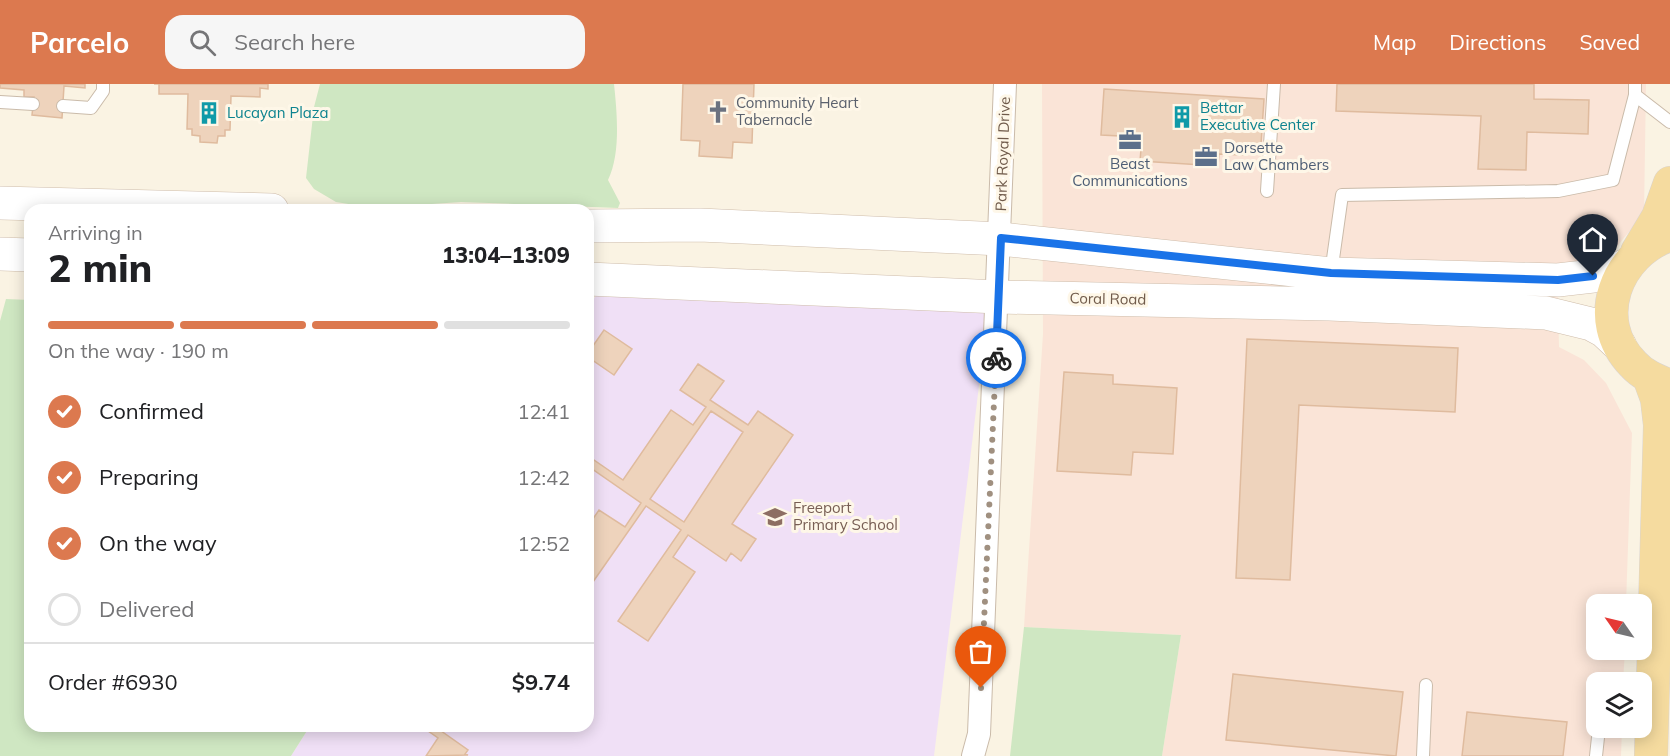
<!DOCTYPE html>
<html lang="en">
<head>
<meta charset="utf-8">
<style>
	:root { --surface:#fff; --page:#f6f6f6; --text:#202124; --muted:#757577; --line:#e0e0e0; --accent:#dc794f }
	body { margin:0; font-family:Mulish,sans-serif; background:var(--page); color:var(--text); height:100vh; display:flex; flex-direction:column; font-size:22px; white-space:nowrap }
	* { box-sizing:border-box; margin:0 }
	p { font-size:20px; color:var(--muted) }
	.icon { flex:none; width:33px; height:33px; fill:none; stroke:currentColor; stroke-width:2; stroke-linecap:round; stroke-linejoin:round }
	.map { position:relative; flex:1; overflow:hidden }
	.side { position:absolute; left:24px; top:120px; width:570px; height:528px; display:flex; flex-direction:column; background:var(--surface); border-radius:18px; box-shadow:0 3px 15px #0003 }
	.side>* { flex:none }
	.needle { width:39px; rotate:304deg }
	.fabs { position:absolute; left:1586px; top:510px; display:grid; gap:12px }
	.fabs a { display:grid; place-items:center; width:66px; height:66px; border-radius:12px; background:var(--surface); box-shadow:0 3px 15px #0003; font-size:30px }
	.pin { position:absolute; display:grid; place-items:center; width:51px; height:51px; color:#fff; margin:-62px -26px; border-radius:50% 50% 50% 0; rotate:-45deg; box-shadow:0 0 6px #0007 }
	.pin .icon { rotate:45deg }
	.courier { position:absolute; display:grid; place-items:center; width:60px; height:60px; margin:-30px; border:4px solid #1a73e8; border-radius:50%; background:#fff; color:#222; box-shadow:0 2px 8px #0007 }
	.overview em { font-style:normal; font-weight:800 }
	.overview div { display:flex; flex-direction:column-reverse }
	.overview { display:flex; align-items:center; justify-content:space-between; height:102px; padding:0 24px }
	h1 { font-size:39px; font-weight:800; line-height:45px }
	.bar { display:grid; grid-template-columns:repeat(4,1fr); gap:9px 6px; align-content:center; height:72px; padding:0 24px }
	.bar i { height:8px; border-radius:4px; background:var(--line) }
	.bar .on { background:var(--accent) }
	.bar p { grid-column:span 4 }
	.line { display:flex; align-items:center; gap:15px; padding:0 24px; border-top:2px solid var(--line) }
	.line div { flex:1 }
	ol { padding:0 24px; list-style:none }
	li { display:flex; align-items:center; gap:18px; height:66px }
	li p { margin-inline-start:auto }
	li .icon { padding:6px; border-radius:50%; background:var(--accent); color:#fff; stroke-width:4 }
	li:last-child { color:var(--muted) }
	li i { width:33px; height:33px; border:3px solid var(--line); border-radius:50% }
	header { display:flex; align-items:center; gap:36px; box-sizing:border-box; height:84px; padding:0 30px; background:var(--accent); color:#fff }
	header strong { font-size:28px }
	nav { display:flex; gap:33px; margin-inline-start:auto; font-size:21px }
	.search { width:420px; height:54px; background:var(--page); display:flex; align-items:center; gap:15px; box-sizing:border-box; padding:0 21px; border-radius:18px; color:var(--muted); font-size:22px }
	.map>svg:first-child { display:block }
	.commercial { fill:#fae4d7 }
	.education { fill:#f0e0f6 }
	.green { fill:#cfe7c2 }
	.building { fill:#eed3bc; stroke:#dfbb9e; stroke-width:1.5; fill-rule:evenodd }
	.lines { fill:none; stroke-linecap:round; stroke-linejoin:round }
	.service-casing { stroke:#cabbaa; stroke-width:14 }
	.minor-casing { stroke:#cabbaa; stroke-width:24 }
	.secondary-casing { stroke:#cfbdab; stroke-width:34 }
	.primary-casing { stroke:#dad4d0; stroke-width:34 }
	.service { stroke:#fff; stroke-width:12 }
	.minor { stroke:#fff; stroke-width:22 }
	.secondary { stroke:#fff; stroke-width:33 }
	.primary { stroke:#f5db9f; stroke-width:33 }
	.done { stroke:#a09080; stroke-width:6; stroke-dasharray:0 10.8 }
	.route { stroke:#1a73e8; stroke-width:8 }
	.labels { text-anchor:middle; stroke-width:6; stroke-linejoin:round; paint-order:stroke }
	.worship-label { font-size:15px; fill:#5b616d; stroke:#fef7e8; text-anchor:start }
	.culture-label { font-size:15px; fill:#0d838f; stroke:#fef7e8; text-anchor:start }
	.service-label { font-size:15px; fill:#4e5e75; stroke:#fef7e8; text-anchor:start }
	.street-label { font-size:15px; fill:#705b4b; stroke:#fef7e8 }
	.education-label { font-size:15px; fill:#785e54; stroke:#fef7e8; text-anchor:start }
</style>
</head>
<body>
<header>
<strong>Parcelo</strong>
<div class="search"><svg class="icon" aria-label="search" viewBox="0 0 24 24"><circle cx="10" cy="10" r="6"/><path d="M15 15l6 6"/></svg>Search here</div>
<nav><a>Map</a><a>Directions</a><a>Saved</a></nav>
</header>
<div class="map">
<svg width="1670" height="672" viewBox="0 0 1670 672">
	<rect width="100%" height="100%" fill="#faf3e3"/>
	<!-- commercial -->
	<path class="commercial" d="M1042,0H1646L1644,130L1613,167L1592,179L1557,184L1559,263L1584,276L1606,299L1632,349L1626,520H1596V566H1625L1623,598H1596V644H1622L1621,672H1162L1181,551L1024,543L1043,250Z"/>
	<!-- education -->
	<path class="education" d="M597,210L990,211L934,672H291L310,642H588V224Z"/>
	<!-- green -->
	<path class="green" d="M320,0H614C617,29 621,69 608,96L620,119L618,124L461,118L373,124L336,118L314,105L306,94L314,23Z
		M6,215L30,216V642H310L291,672H0V237Z
		M1024,543L1181,551L1162,672H1010Z"/>
	<!-- building -->
	<path class="building" d="M0,0H85V4L64,2L62,34L32,31L34,13H24V6L0,4Z
		M154,0H268V5L260,4V13L231,12L230,46H225V52H218L217,59L200,58V52L192,51V45H187L188,10H159V0Z
		M683,0H754L752,59L733,58L732,74L699,72L700,57L681,56Z
		M1337,0H1534V15L1589,16L1588,50L1527,48L1526,86L1478,85L1481,32L1336,27Z
		M1104,5L1264,15L1261,60L1245,59L1244,71L1219,70L1218,82L1140,77L1141,65L1119,64L1120,52L1101,51Z
		M604,246L632,265L614,291L588,273V269Z
		M1247,255L1458,264L1455,328L1299,321L1290,496L1236,494Z
		M698,280L724,297L710,316L748,341L758,327L793,351L732,440L756,455L741,477L731,469L726,477L688,451L673,473L695,488L648,557L618,537L681,446L646,422L588,505V442L599,426L625,443L641,419L588,382V372L623,396L671,326L693,341L706,323L680,306ZM711,327L743,348L684,438L650,415Z
		M1064,288L1113,291V300L1177,304L1173,370L1133,368L1131,391L1057,387Z
		M1233,590L1403,608L1396,672L1226,656Z
		M1467,628L1567,638L1563,672H1462Z
		M421,642H434L468,666L465,670L468,671L426,672L438,654Z"/>
	<g class="lines">
		<!-- service casing -->
		<g class="service-casing">
			<path id="service" d="M1635,11L1670,38
				M0,18L33,20
				M63,22L91,24L103,7V0
				M1267,107L1274,0
				M1331,189L1342,111L1558,107L1613,96L1635,11V0
				M1423,672L1426,601
				M1596,672L1599,644"/>
		</g>
		<!-- minor casing -->
		<g class="minor-casing">
			<path id="minor" d="M973,672L979,650L1005,0"/>
		</g>
		<!-- secondary casing -->
		<g class="secondary-casing">
			<path id="secondary" d="M0,119L272,126
				M588,142L700,141L1001,155L1331,190L1558,196L1593,192L1625,182
				M0,170L30,171
				M588,195L999,213L1329,220L1546,229L1591,240L1604,247L1620,262"/>
		</g>
		<!-- primary casing -->
		<g class="primary-casing">
			<path id="primary" d="M1637,168L1658,133L1670,99
				M1649,293L1657,315L1660,341L1651,672
				M1668,301C1655,296 1643,291 1633,280C1590,236 1616,169 1670,151"/>
		</g>
		<!-- service -->
		<use href="#service" class="service"/>
		<!-- minor -->
		<use href="#minor" class="minor"/>
		<!-- secondary -->
		<use href="#secondary" class="secondary"/>
		<!-- primary -->
		<use href="#primary" class="primary"/>
	</g>
	<g class="lines">
		<!-- done -->
		<path class="done" d="M981,604L996,274"/>
		<!-- route -->
		<path class="route" d="M996,274L1001,154L1331,189L1558,196L1593,192"/>
	</g>
	<!-- icons -->
	<defs>
		<g id="church-bare" transform="scale(1.8)"><path d="M-1.2-6h2.4v3.5h3.3v2.4h-3.3V6h-2.4V-.1h-3.3v-2.4h3.3Z" fill="#6b7280" stroke="#fef7e8" stroke-width="2.5" paint-order="stroke"/></g>
		<g id="building-bare" transform="scale(1.8)"><path d="M-4-6H4V6H1V3H-1V6H-4ZM-2.5-4.3h1.7v1.8h-1.7ZM.8-4.3h1.7v1.8H.8ZM-2.5-1h1.7V.8h-1.7ZM.8-1h1.7V.8H.8Z" fill="#0f9aa8" stroke="#fef7e8" stroke-width="2.5" paint-order="stroke"/></g>
		<g id="office-bare" transform="scale(1.8)"><path d="M-6-3h4V-5.5h4V-3h4V5H-6ZM-1-4.5V-3h2v-1.5ZM-6 0V1H6V0Z" fill="#5c6f8a" stroke="#fef7e8" stroke-width="2.5" paint-order="stroke"/></g>
		<g id="school-bare" transform="scale(1.8)"><path d="M0-5L7-2L0 1L-7-2ZM-4 1L0 2.5L4 1V4Q0 6-4 4Z" fill="#8d6e63" stroke="#fef7e8" stroke-width="2.5" paint-order="stroke"/></g>
	</defs>
	<g fill-rule="evenodd">
		<use href="#church-bare" x="718" y="28"/>
		<use href="#building-bare" x="209" y="29"/>
		<use href="#building-bare" x="1182" y="33"/>
		<use href="#office-bare" x="1130" y="56"/>
		<use href="#office-bare" x="1206" y="73"/>
		<use href="#school-bare" x="775" y="433"/>
	</g>
	<g class="labels">
		<!-- worship labels -->
		<g class="worship-label">
			<text x="736" y="24">Community Heart<tspan x="736" dy="17">Tabernacle</tspan></text>
		</g>
		<!-- culture labels -->
		<g class="culture-label">
			<text x="1200" y="29">Bettar<tspan x="1200" dy="17">Executive Center</tspan></text>
			<text x="227" y="34">Lucayan Plaza</text>
		</g>
		<!-- service labels -->
		<g class="service-label">
			<text x="1224" y="69">Dorsette<tspan x="1224" dy="17">Law Chambers</tspan></text>
			<text x="1130" y="85" text-anchor="middle">Beast<tspan x="1130" dy="17">Communications</tspan></text>
		</g>
		<!-- street labels -->
		<g class="street-label">
			<text transform="translate(1003 70) rotate(-88)" y="5">Park Royal Drive</text>
			<text transform="translate(1108 215) rotate(1)" y="5">Coral Road</text>
		</g>
		<!-- education labels -->
		<g class="education-label">
			<text x="793" y="429">Freeport<tspan x="793" dy="17">Primary School</tspan></text>
		</g>
	</g>
</svg>
<div class="fabs">
<a><svg class="needle" viewBox="-14 -14 28 28"><path d="M0-13l5 13h-10z" fill="#e53935"/><path d="M0 13l5-13h-10z" fill="#757577"/></svg></a>
<a><svg class="icon" aria-label="layers" viewBox="0 0 24 24"><path d="M12 4l9 5-9 5-9-5zM3 14l9 5 9-5"/></svg></a>
</div>
<div class="pin" style="left:981px;top:604px;background:#ea580c"><svg class="icon" aria-label="bag" viewBox="0 0 24 24"><path d="M5 8h14l-1 12H6zM9 8a3 3 0 0 1 6 0"/></svg></div>
<div class="pin" style="left:1593px;top:192px;background:#1f2937"><svg class="icon" aria-label="home" viewBox="0 0 24 24"><path d="M3 11l9-7 9 7M6 9v11h12V9"/></svg></div>
<div class="courier" style="left:996px;top:274px"><svg class="icon" aria-label="bike" viewBox="0 0 24 24"><circle cx="6" cy="16" r="4"/><circle cx="18" cy="16" r="4"/><path d="M6 16l4-8h5l3 8M10 8l3 8H6M13 5h3"/></svg></div>
<section class="side">
<div class="overview"><div><h1>2 min</h1><p>Arriving in</p></div><em>13:04–13:09</em></div>
<div class="bar"><i class="on"></i><i class="on"></i><i class="on"></i><i></i><p>On the way · 190 m</p></div>
<ol>
<li><svg class="icon" aria-label="check" viewBox="0 0 24 24"><path d="M5 12l5 5 9-10"/></svg>Confirmed<p>12:41</p></li>
<li><svg class="icon" aria-label="check" viewBox="0 0 24 24"><path d="M5 12l5 5 9-10"/></svg>Preparing<p>12:42</p></li>
<li><svg class="icon" aria-label="check" viewBox="0 0 24 24"><path d="M5 12l5 5 9-10"/></svg>On the way<p>12:52</p></li>
<li><i></i>Delivered</li>
</ol>
<div class="line" style="height:78px"><div>Order #6930</div><b>$9.74</b></div>
</section>
</div>
</body>
</html>
